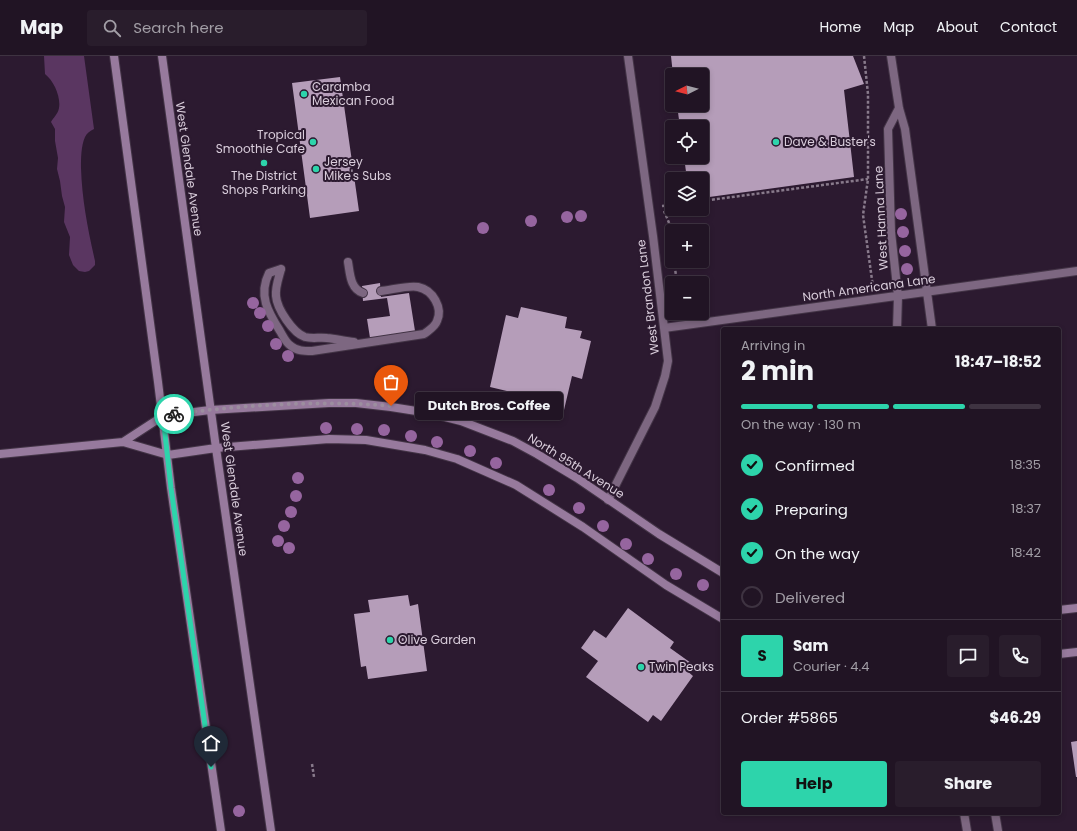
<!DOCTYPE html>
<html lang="en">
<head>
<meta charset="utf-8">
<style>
	:root { --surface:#211424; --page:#291d2c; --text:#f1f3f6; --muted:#a29ea6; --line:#3e3341; --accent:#2dd4ab }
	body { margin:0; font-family:Poppins,sans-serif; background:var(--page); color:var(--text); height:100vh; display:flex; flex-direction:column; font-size:15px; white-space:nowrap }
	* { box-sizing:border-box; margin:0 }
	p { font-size:13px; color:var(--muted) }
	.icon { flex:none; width:22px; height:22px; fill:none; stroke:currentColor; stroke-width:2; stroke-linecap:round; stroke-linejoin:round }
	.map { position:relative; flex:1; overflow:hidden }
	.drawer { position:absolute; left:721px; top:271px; width:340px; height:488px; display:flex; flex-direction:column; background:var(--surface); border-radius:4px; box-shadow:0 2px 6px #0003,0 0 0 1px var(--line) }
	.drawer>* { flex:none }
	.needle { width:26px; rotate:264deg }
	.buttons { position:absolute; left:665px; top:12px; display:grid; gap:8px }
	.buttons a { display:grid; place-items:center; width:44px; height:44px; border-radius:4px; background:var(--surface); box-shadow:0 2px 6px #0003,0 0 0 1px var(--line); font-size:20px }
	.pin { position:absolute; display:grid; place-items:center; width:34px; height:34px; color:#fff; margin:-41px -17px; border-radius:50% 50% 50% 0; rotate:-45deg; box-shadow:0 0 4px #0007 }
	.pin .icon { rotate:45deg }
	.courier { position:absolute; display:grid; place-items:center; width:40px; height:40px; margin:-20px; border:3px solid #2dd4ab; border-radius:50%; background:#fff; color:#222; box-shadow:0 1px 5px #0007 }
	.bubble { position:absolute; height:28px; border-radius:4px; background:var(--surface); box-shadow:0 2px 6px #0003,0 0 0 1px var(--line); font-size:13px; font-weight:700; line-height:28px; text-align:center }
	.summary em { font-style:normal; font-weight:700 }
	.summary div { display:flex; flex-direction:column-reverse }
	.summary { display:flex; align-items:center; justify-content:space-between; height:68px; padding:0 20px }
	h1 { font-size:26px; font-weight:700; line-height:30px }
	.bar { display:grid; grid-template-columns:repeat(4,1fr); gap:6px 4px; align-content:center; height:48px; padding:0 20px }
	.bar i { height:5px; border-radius:3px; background:var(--line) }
	.bar .on { background:var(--accent) }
	.bar p { grid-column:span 4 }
	.line { display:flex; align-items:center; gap:10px; padding:0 20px; border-top:1px solid var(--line) }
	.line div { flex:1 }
	.round { display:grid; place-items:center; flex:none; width:42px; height:42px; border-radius:4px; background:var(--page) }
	ol { padding:0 20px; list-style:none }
	li { display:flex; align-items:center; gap:12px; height:44px }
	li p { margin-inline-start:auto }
	li .icon { padding:4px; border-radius:50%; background:var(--accent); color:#111; stroke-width:4 }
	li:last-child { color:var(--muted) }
	li i { width:22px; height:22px; border:2px solid var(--line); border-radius:50% }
	.action { display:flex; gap:8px; margin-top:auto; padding:8px 20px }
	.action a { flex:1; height:46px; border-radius:4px; background:var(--accent); color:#111; font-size:16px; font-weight:700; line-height:46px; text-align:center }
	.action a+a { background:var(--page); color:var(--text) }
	header { display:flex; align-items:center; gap:24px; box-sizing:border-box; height:56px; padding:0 20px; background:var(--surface); border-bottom:1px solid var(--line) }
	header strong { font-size:19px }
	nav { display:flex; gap:22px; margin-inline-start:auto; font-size:14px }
	.search { width:280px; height:36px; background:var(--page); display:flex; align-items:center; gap:10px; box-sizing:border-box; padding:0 14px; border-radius:4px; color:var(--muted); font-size:15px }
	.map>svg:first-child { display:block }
	.green { fill:#5a3661 }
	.building { fill:#b59db9 }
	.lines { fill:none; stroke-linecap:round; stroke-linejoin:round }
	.lane-casing { stroke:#433446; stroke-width:10 }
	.street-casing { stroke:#433446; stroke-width:10 }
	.secondary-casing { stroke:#433446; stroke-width:10 }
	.path { stroke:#887a8b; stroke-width:2.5; stroke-dasharray:3 2; stroke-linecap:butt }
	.lane { stroke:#7d6781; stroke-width:8 }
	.street { stroke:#7d6781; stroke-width:8 }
	.secondary { stroke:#977a9d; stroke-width:8 }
	.tree { fill:#96659f }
	.done { stroke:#9c8e9f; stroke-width:4; stroke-dasharray:0 7.2 }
	.route { stroke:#2dd4ab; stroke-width:5 }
	.poi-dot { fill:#2dd4ab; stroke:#2c1a30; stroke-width:1.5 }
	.labels { text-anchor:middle; stroke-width:4; stroke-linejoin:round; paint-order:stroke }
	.poi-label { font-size:12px; fill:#d9cddb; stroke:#2c1a30; text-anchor:start }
	.street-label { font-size:12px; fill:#d9cddb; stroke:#2c1a30 }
</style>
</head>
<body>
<header>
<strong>Map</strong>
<div class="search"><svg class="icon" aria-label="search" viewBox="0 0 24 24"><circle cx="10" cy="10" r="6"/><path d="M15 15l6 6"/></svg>Search here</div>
<nav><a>Home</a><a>Map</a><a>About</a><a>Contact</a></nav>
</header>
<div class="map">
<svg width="1077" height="775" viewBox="0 0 1077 775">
	<rect width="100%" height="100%" fill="#2c1a30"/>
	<!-- green -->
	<path class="green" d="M44,0H84L94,73C90,75 87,77 85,81C81,90 81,102 81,112C82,144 88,174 95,205V209L89,215L85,216L79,215L73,209L69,199L70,181L64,166L65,151L62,140L60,125L57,113L58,102L55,85V73L51,66C53,62 58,58 59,52C61,41 54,25 45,18Z"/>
	<!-- building -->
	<path class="building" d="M671,0H853L864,28L844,34L854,121L702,142V123H687L684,101H702V71H680L677,49H702V19H673Z
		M340,21L359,155L310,162L292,27Z
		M380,227L381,241L409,237L415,275L370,282L367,263L390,260L387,242L363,245L362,230Z
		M521,251L567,261L565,272L582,275L580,282L591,285L582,323L572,320L564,354L522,344L523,339L490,331L506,259L518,262Z
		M408,539L410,550L418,548L427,615L368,623L366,610L361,611L354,558L370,556L368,544Z
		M628,552L674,586L670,592L691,607L686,614L693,620L661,665L653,659L648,666L586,621L598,605L581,592L594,574L606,582Z
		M1077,685V721H1076L1071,686Z"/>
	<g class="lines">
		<!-- lane casing -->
		<g class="lane-casing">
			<path id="lane" d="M348,206C350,217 350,233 363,237
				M281,213L269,217C258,239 268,256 280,275C283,280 286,287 291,290C297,295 304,295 312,295L424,278C429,274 435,271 437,265C443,252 433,234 418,231C409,229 391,234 381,235
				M281,213C279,221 275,231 276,240C277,253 293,277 305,281C312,283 320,281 327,282C336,283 345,285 354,286"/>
		</g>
		<!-- street casing -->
		<g class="street-casing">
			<path id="street" d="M891,0L899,52L905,73L932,273
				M664,272L1077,215
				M897,273L898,240L891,176L888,73L899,52
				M608,444L655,351L665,320L668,305L653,180L628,0
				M964,757L967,775
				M995,757L998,775"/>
		</g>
		<!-- secondary casing -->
		<g class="secondary-casing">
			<path id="secondary" d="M114,0L158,326L171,432L221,775
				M162,0L216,392L271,775
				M123,386L163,360L210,354L329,347H356L391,351L429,357L461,365L513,385L537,398L577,422L659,478L723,517
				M0,398L123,386L168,399L216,392L329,383L366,384L425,394L457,403L516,429L583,471L666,529L723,563
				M1059,554L1077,552
				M1059,598L1077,596"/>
		</g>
		<!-- path -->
		<path class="path" d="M864,0L868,38V123L863,159L873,231
			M702,145L868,123
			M662,150L672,149
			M664,155L670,169
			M674,205L677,227
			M312,708L314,721"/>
		<!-- lane -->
		<use href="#lane" class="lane"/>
		<!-- street -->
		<use href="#street" class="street"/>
		<!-- secondary -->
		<use href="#secondary" class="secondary"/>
	</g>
	<!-- trees -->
	<g class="tree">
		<circle cx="901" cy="158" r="6"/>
		<circle cx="581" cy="160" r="6"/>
		<circle cx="567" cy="161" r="6"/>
		<circle cx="531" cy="165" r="6"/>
		<circle cx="483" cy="172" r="6"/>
		<circle cx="903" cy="176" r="6"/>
		<circle cx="905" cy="195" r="6"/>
		<circle cx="907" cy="213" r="6"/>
		<circle cx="253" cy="247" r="6"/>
		<circle cx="260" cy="257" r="6"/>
		<circle cx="268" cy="270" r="6"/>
		<circle cx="276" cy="288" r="6"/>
		<circle cx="288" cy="300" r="6"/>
		<circle cx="326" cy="372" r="6"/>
		<circle cx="357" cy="373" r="6"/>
		<circle cx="384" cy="374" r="6"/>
		<circle cx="411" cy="380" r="6"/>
		<circle cx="437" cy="386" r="6"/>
		<circle cx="470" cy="395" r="6"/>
		<circle cx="496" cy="407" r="6"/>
		<circle cx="298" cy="422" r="6"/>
		<circle cx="549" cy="434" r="6"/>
		<circle cx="296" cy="440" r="6"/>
		<circle cx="579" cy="452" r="6"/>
		<circle cx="291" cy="456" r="6"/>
		<circle cx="284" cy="470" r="6"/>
		<circle cx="603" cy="470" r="6"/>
		<circle cx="278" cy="485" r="6"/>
		<circle cx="626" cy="488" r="6"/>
		<circle cx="289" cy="492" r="6"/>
		<circle cx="648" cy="503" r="6"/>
		<circle cx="676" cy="518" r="6"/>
		<circle cx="703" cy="529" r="6"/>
		<circle cx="239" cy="755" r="6"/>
	</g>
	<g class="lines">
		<!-- done -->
		<path class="done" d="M174,358C245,349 319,344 391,350"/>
		<!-- route -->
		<path class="route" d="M174,358L163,360L171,432L211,711"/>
	</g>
	<!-- markers -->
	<g class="poi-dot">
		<circle cx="304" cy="38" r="4"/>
		<circle cx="313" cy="86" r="4"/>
		<circle cx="776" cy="86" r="4"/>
		<circle cx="264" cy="107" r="4"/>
		<circle cx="316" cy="113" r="4"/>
		<circle cx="390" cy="584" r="4"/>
		<circle cx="641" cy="611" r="4"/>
	</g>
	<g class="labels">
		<!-- poi labels -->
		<g class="poi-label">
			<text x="312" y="35">Caramba<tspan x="312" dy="14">Mexican Food</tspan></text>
			<text x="305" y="83" text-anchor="end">Tropical<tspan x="305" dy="14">Smoothie Cafe</tspan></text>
			<text x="784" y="90">Dave &amp; Buster's</text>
			<text x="324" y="110">Jersey<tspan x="324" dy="14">Mike's Subs</tspan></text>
			<text x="264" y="124" text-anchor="middle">The District<tspan x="264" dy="14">Shops Parking</tspan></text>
			<text x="398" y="588">Olive Garden</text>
			<text x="649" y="615">Twin Peaks</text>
		</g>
		<!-- street labels -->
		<g class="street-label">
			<text transform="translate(189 113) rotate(82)" y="4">West Glendale Avenue</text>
			<text transform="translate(881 162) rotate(-93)" y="4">West Hanna Lane</text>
			<text transform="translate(869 232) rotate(-8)" y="4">North Americana Lane</text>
			<text transform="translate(648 241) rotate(-97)" y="4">West Brandon Lane</text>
			<text transform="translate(576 410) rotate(32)" y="4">North 95th Avenue</text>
			<text transform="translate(234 433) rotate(82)" y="4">West Glendale Avenue</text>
		</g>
	</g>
</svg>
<div class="buttons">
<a><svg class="needle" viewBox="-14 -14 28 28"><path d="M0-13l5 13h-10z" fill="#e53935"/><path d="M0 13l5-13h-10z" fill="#a29ea6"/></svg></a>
<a><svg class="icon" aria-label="locate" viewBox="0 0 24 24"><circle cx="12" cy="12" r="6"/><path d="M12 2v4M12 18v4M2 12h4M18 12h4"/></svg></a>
<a><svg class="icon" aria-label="layers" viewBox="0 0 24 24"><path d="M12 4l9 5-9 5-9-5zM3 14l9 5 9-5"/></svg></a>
<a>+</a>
<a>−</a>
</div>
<div class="pin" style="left:391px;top:350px;background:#ea580c"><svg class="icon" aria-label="bag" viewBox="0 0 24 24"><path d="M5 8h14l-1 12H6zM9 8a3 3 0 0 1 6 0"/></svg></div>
<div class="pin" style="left:211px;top:711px;background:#1f2937"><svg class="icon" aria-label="home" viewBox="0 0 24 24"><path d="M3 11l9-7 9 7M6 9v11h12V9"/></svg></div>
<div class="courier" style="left:174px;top:358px"><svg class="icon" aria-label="bike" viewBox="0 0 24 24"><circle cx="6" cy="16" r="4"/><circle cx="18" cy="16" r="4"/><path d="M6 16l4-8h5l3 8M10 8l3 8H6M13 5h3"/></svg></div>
<div class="bubble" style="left:415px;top:336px;width:148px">Dutch Bros. Coffee</div>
<section class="drawer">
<div class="summary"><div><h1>2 min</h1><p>Arriving in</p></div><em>18:47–18:52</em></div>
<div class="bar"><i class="on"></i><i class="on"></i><i class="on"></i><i></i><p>On the way · 130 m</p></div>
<ol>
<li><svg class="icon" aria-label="check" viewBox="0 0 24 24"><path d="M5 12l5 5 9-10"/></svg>Confirmed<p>18:35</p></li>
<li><svg class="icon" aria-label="check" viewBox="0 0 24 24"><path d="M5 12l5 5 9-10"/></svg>Preparing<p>18:37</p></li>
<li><svg class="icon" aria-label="check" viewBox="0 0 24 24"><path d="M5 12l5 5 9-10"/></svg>On the way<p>18:42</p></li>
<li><i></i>Delivered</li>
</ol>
<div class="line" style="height:72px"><b class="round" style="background:var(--accent);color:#111">S</b><div><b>Sam</b><p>Courier · 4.4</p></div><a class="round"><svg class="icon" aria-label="chat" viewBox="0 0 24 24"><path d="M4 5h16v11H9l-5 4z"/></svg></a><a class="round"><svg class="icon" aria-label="phone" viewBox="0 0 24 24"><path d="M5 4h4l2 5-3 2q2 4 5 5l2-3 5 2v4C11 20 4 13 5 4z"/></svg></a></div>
<div class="line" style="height:52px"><div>Order #5865</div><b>$46.29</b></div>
<div class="action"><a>Help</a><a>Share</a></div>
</section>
</div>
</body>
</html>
